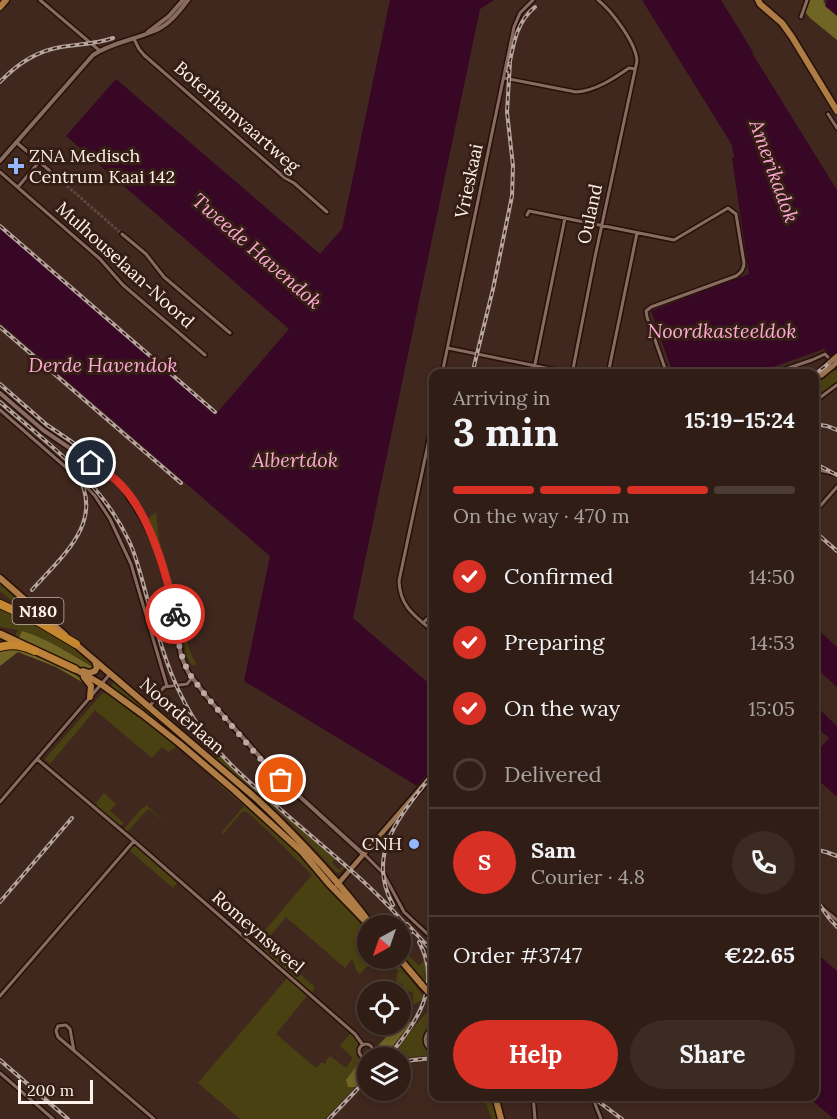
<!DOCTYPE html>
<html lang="en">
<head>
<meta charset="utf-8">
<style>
	:root { --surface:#301e16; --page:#3c2b23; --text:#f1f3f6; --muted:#a8a2a1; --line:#4b3c35; --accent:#d93025 }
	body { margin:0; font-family:Lora,serif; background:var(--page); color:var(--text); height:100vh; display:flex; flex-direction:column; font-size:22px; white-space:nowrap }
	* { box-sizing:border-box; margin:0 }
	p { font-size:20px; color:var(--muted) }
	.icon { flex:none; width:33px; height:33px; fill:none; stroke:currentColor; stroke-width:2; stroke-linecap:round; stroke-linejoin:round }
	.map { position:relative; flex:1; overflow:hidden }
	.panel { position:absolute; left:429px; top:369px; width:390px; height:732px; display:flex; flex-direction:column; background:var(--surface); border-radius:12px; box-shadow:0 3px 9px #0003,0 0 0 2px var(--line) }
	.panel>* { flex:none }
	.needle { width:39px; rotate:220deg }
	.buttons { position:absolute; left:357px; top:915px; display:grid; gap:12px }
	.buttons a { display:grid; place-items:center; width:54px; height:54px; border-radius:50%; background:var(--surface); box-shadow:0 3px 9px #0003,0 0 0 2px var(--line); font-size:30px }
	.scale { position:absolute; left:18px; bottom:15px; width:75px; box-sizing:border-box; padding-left:6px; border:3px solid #fff1ec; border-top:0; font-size:16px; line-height:21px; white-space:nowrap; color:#fff1ec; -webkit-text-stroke:4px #351e14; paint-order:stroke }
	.pin { position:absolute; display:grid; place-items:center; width:51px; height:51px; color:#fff; margin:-26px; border:3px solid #fff; border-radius:50%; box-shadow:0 2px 6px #0007 }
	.courier { position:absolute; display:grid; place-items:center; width:60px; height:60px; margin:-30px; border:4px solid #d93025; border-radius:50%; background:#fff; color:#222; box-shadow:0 2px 8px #0007 }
	.headline em { font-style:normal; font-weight:700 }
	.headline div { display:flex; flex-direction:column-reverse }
	.headline { display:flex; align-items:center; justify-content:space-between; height:102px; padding:0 24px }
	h1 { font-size:39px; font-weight:700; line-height:45px }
	.bar { display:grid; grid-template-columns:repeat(4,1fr); gap:9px 6px; align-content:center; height:72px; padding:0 24px }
	.bar i { height:8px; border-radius:4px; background:var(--line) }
	.bar .selected { background:var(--accent) }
	.bar p { grid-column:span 4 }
	.line { display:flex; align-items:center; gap:15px; padding:0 24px; border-top:2px solid var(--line) }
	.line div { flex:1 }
	.round { display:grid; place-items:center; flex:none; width:63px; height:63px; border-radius:32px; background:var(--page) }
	ol { padding:0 24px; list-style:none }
	li { display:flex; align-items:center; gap:18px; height:66px }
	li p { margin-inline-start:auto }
	li .icon { padding:6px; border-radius:50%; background:var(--accent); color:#fff; stroke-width:4 }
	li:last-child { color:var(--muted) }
	li i { width:33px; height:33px; border:3px solid var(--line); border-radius:50% }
	.button { display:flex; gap:12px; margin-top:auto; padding:12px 24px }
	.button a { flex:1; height:69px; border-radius:36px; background:var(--accent); color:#fff; font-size:24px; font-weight:700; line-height:69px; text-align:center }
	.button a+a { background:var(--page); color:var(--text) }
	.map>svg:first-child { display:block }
	.green { fill:#4a4112 }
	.forest { fill:#716526 }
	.water { fill:#380726 }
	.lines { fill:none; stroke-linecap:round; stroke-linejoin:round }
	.minor-tunnel { stroke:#5d463d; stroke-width:3; stroke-dasharray:3 1.5; stroke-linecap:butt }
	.minor-casing { stroke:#261007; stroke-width:6 }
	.tertiary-casing { stroke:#261007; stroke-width:7 }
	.secondary-casing { stroke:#261007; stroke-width:8 }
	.primary-casing { stroke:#261007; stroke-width:9 }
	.trunk-casing { stroke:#261007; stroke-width:10 }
	.motorway-casing { stroke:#261007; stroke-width:10 }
	.minor { stroke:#896c61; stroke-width:3 }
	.tertiary { stroke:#896c61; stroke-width:4 }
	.secondary { stroke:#9b7453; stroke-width:4.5 }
	.primary { stroke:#ae7c44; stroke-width:6 }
	.trunk { stroke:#ba823a; stroke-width:7 }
	.motorway { stroke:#c68731; stroke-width:8 }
	.rail-casing { stroke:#b6a49e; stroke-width:4 }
	.rail { stroke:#351e14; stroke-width:1.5; stroke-dasharray:4.5; stroke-linecap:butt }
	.secondary-bridge-casing { stroke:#261007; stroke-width:8; stroke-linecap:butt }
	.primary-bridge-casing { stroke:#261007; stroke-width:9; stroke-linecap:butt }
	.secondary-bridge { stroke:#9b7453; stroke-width:4.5 }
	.primary-bridge { stroke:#ae7c44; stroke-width:6 }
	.done { stroke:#bcaba4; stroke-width:6; stroke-dasharray:0 10.8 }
	.route { stroke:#d93025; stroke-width:8 }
	.poi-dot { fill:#94b7fd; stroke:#351e14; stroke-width:2 }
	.labels { text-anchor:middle; stroke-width:6; stroke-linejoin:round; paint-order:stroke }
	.shield { fill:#351e14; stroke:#c2b2ab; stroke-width:1.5 }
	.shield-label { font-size:16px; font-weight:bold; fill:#fff1ec }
	.street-label { font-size:18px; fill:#fff1ec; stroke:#351e14 }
	.poi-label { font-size:18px; fill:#fff1ec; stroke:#351e14; text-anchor:start }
	.water-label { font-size:20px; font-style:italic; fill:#fda8d4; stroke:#351e14 }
</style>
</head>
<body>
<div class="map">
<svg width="837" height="1119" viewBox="0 0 837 1119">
	<rect width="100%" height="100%" fill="#40281e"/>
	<!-- green -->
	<path class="green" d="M835,369L837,371V382L815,399V386Z
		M156,512L159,539L176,597L185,637L193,659H194L196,664L194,666L191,664L187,656L175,598L161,548L148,519Z
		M0,582L51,625L10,604L12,601L0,591Z
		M0,607C33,620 66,639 93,663L94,668L65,650L14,638L18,630L0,627Z
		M114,682L140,702L180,738L116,690L110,687Z
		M107,691L114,697L117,701L138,717L140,715L176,744L175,748L169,752L162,747L152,758L95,710L50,764L45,759L100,696L103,693H107Z
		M184,742H186L276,820L307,851L331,879L291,837Z
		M213,747C249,789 294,823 335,859L332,863L339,870L343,866L345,867L339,873L336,872L289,822L209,752Z
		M218,780L247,804L296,852L328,888L367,928L368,958L374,959L360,974L357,971L352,959L345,968L286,917L264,943L315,987L312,993L254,943L312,875L269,832L246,811L242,812L223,834L221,833L244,806L215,781Z
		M104,793L116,804L110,811L124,823L122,825H118L96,806L97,804L96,803Z
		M146,805L168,824L150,810H147L128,831L124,829L142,808H144Z
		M135,846L177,883L173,888L129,850L131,847Z
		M400,946L419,966L423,962L422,959L424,958L427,972V985L401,954Z
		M389,959H394L425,998L413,1005V992L403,991V984L398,983L397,991H396L397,973L399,972Z
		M287,978L307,996L276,1034L316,1068L322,1062L324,1064L325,1063H326V1061L330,1056L346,1068L353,1058L340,1046L350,1034H353L358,1043L359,1054L364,1058L361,1060L355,1087L325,1119H240L198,1083Z
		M432,1006L433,1020L425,1034L423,1041L427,1050L433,1055L401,1058L391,1057L414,1027Z
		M483,1097H490L497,1119H492Z"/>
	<!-- forest -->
	<path class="forest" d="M809,0H824L823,2L837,12V40L810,18L805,12Z
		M22,631C48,639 71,654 94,668L87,671L47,651L18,640Z
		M16,648C31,653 83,674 89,686L56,667L18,652L0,666V651Z
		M405,1016L411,1023L384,1057L371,1058L376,1048L397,1025L400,1024L401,1021Z
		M364,1058L367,1059V1074L355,1087H348L346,1080L361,1060Z"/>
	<!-- water -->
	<path class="water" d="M390,0H494L480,9L353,618L433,687V767L417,786L244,681L270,556L0,323V228L216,414L289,329L66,136L116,79L320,254L342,229Z
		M642,0H721L753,52L752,53L837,190V363L824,349L756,373H673L651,311L749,274L732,158L734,157L732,145Z
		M827,0H837V16L825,6Z
		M815,627L837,647V687L815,667Z
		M815,705L837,726V797L815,777V747L819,749L829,738L815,726Z
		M815,952L837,971V1119H834L808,1097L814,1096Z"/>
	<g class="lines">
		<!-- minor-tunnel -->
		<path class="minor-tunnel" d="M50,171L122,234"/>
		<!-- minor casing -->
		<g class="minor-casing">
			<path id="minor" d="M40,0L100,51
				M801,17L807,0
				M134,39L139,49L144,55L285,178L294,183L327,212
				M504,78L576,92C595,91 613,79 629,68L635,69
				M828,114L837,128
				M16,142L50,171
				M0,172L100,259L123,285L205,355
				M18,187L39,162
				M527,215L529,211L674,240L728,208L736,214L744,263C744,269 741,273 736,276L651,307L646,311L647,317L667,374
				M122,234L146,254L164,277L230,333
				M448,348L575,374
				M442,374L514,27L520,13L533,0
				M533,374L565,218
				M572,374L595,257L637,61C636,43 612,11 598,0
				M608,374L637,233
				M771,374L812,360L825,354L837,367
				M814,402L837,385
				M0,410L77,477L95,496L110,519L131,564L167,686
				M434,416L399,581C400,607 415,616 434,632
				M814,469L837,474
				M814,513L837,487
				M423,623L434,612
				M150,706L164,687L187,684L192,678
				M0,802L110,674
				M134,841L355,1034L363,1045
				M364,854L383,873L404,912L434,940
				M814,901L837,920
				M0,996L134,841L37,759
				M434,1023C426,1034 419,1043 434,1052
				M359 1051a7 7 0 1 1 14 0a7 7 0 1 1-14 0Z
				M74,1051L70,1029L66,1025L58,1026L56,1031L58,1037L154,1119
				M0,1073L53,1119
				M533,1096L535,1119
				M592,1096L601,1119"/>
		</g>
		<!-- tertiary casing -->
		<g class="tertiary-casing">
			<path id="tertiary" d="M148,32L169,16L183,0
				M0,161L93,55C111,43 133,40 154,31C168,26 179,12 188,0
				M0,393L43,430L111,476L123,488L141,516L157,548L173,606L181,656L188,672L206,696L276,775L363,854"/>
		</g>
		<!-- secondary casing -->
		<g class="secondary-casing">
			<path id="secondary" d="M815,377L830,362
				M814,379L822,375L833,366
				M337,885L434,773"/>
		</g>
		<!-- primary casing -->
		<g class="primary-casing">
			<path id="primary" d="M758,0L760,4L782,23L792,37L837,111
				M0,7L6,0
				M0,578L65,635
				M73,642L258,800C299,839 338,880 372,926
				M75,669L101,684L142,714L180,744L234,790L302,852L330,885L365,921
				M83,671L89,673L95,671L97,667L95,661
				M84,677L91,686L90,697
				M399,958L422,985
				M495,1096L501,1119"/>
		</g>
		<!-- trunk casing -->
		<g class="trunk-casing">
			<path id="trunk" d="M0,634L75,669"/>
		</g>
		<!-- motorway casing -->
		<g class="motorway-casing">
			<path id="motorway" d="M0,604L39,622L76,644
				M0,647C13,643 23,646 35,651"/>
		</g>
		<!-- minor -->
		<use href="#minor" class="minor"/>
		<!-- tertiary -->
		<use href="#tertiary" class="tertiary"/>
		<!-- secondary -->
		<use href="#secondary" class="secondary"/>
		<!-- primary -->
		<use href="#primary" class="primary"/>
		<!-- trunk -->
		<use href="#trunk" class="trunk"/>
		<!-- motorway -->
		<use href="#motorway" class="motorway"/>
		<!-- rail casing -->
		<g class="rail-casing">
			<path id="rail" d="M508,71C513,48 515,23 535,7
				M0,82C17,64 36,51 61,47C79,44 96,44 113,38
				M0,226L215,412
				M0,327L181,483
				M474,366L493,289L512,196L513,166L507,112L510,63
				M814,375L837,357
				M0,384L47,425L109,467
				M0,402C48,444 101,481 129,541C138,560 142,581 148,601C162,649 173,690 202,731C224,761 251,784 279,808C324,848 373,885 412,932
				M814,424L827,426L837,430
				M814,463L837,475
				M814,531L837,551
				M32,590C61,557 106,522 77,474
				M814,849L826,852L837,856
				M814,897L829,918L837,927
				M0,902L72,818
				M393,905C364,852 403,813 434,772
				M407,924L434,953
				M387,1058C416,1024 443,986 419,942
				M0,1060L68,1119
				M400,1062L413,1060L434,1058
				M591,1096L622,1119
				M329,1119L368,1078"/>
		</g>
		<!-- rail -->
		<use href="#rail" class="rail"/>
		<!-- secondary-bridge casing -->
		<g class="secondary-bridge-casing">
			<path id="secondary-bridge" d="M830,362L837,356
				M833,366L837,362"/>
		</g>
		<!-- primary-bridge casing -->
		<g class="primary-bridge-casing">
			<path id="primary-bridge" d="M422,985L434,998"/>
		</g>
		<!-- secondary-bridge -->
		<use href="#secondary-bridge" class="secondary-bridge"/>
		<!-- primary-bridge -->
		<use href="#primary-bridge" class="primary-bridge"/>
	</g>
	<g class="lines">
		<!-- done -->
		<path class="done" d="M175,614L180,651L188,672L206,696L263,762L281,780"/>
		<!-- route -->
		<path class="route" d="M91,463C100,469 110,474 118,482C150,512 166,572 175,614"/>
	</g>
	<!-- markers -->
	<g class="poi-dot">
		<path d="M13 157h6v6h6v6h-6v6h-6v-6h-6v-6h6z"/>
		<circle cx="414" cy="844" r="6"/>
	</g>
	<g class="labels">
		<!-- shield labels -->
		<rect class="shield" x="12.5" y="598" width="51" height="26" rx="4.5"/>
		<g class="shield-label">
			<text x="38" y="617">N180</text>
		</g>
		<!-- street labels -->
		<g class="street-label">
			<text transform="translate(237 117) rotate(41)" y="6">Boterhamvaartweg</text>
			<text transform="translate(469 181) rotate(-78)" y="6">Vrieskaai</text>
			<text transform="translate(590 214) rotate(-78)" y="6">Ouland</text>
			<text transform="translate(125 265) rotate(42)" y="6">Mulhouselaan-Noord</text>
			<text transform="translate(182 716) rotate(41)" y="6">Noorderlaan</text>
			<text transform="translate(258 932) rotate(41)" y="6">Romeynsweel</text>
		</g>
		<!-- poi labels -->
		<g class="poi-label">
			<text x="29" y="162">ZNA Medisch<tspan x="29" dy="21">Centrum Kaai 142</tspan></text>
			<text x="402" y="850" text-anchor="end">CNH</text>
		</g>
		<!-- water labels -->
		<g class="water-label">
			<text transform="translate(774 171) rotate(70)" y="7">Amerikadok</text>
			<text transform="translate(257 251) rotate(41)" y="7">Tweede Havendok</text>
			<text x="722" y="338">Noordkasteeldok</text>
			<text x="103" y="372">Derde Havendok</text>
			<text x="295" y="467">Albertdok</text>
		</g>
	</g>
</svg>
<div class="buttons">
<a><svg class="needle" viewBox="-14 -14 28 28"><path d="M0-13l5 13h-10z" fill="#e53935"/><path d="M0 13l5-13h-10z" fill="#a8a2a1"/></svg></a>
<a><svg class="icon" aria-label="locate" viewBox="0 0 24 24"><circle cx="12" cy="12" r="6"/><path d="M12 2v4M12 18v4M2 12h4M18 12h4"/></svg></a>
<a><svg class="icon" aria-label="layers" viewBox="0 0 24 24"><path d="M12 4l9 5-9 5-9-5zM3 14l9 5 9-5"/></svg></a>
</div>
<div class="scale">200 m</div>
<div class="pin" style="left:281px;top:780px;background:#ea580c"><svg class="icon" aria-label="bag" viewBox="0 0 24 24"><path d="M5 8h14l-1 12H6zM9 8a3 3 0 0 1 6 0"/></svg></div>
<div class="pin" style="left:91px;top:463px;background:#1f2937"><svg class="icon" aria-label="home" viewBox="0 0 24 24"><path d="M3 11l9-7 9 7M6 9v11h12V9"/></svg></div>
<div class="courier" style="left:175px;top:614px"><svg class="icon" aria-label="bike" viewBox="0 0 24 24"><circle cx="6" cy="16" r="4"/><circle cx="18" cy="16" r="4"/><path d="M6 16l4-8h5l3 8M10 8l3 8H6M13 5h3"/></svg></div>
<section class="panel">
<div class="headline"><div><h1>3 min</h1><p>Arriving in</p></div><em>15:19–15:24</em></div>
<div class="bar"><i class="selected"></i><i class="selected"></i><i class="selected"></i><i></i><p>On the way · 470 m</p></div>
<ol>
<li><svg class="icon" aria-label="check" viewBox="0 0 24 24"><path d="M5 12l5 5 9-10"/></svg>Confirmed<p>14:50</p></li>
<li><svg class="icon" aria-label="check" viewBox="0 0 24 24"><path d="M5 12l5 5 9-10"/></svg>Preparing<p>14:53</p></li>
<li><svg class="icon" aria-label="check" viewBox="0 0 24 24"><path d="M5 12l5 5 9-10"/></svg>On the way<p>15:05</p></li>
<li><i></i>Delivered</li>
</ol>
<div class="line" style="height:108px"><b class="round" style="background:var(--accent);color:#fff">S</b><div><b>Sam</b><p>Courier · 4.8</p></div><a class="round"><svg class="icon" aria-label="phone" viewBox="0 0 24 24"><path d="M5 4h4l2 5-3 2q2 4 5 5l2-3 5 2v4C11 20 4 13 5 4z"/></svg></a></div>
<div class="line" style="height:78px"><div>Order #3747</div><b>€22.65</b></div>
<div class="button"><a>Help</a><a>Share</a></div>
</section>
</div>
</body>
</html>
